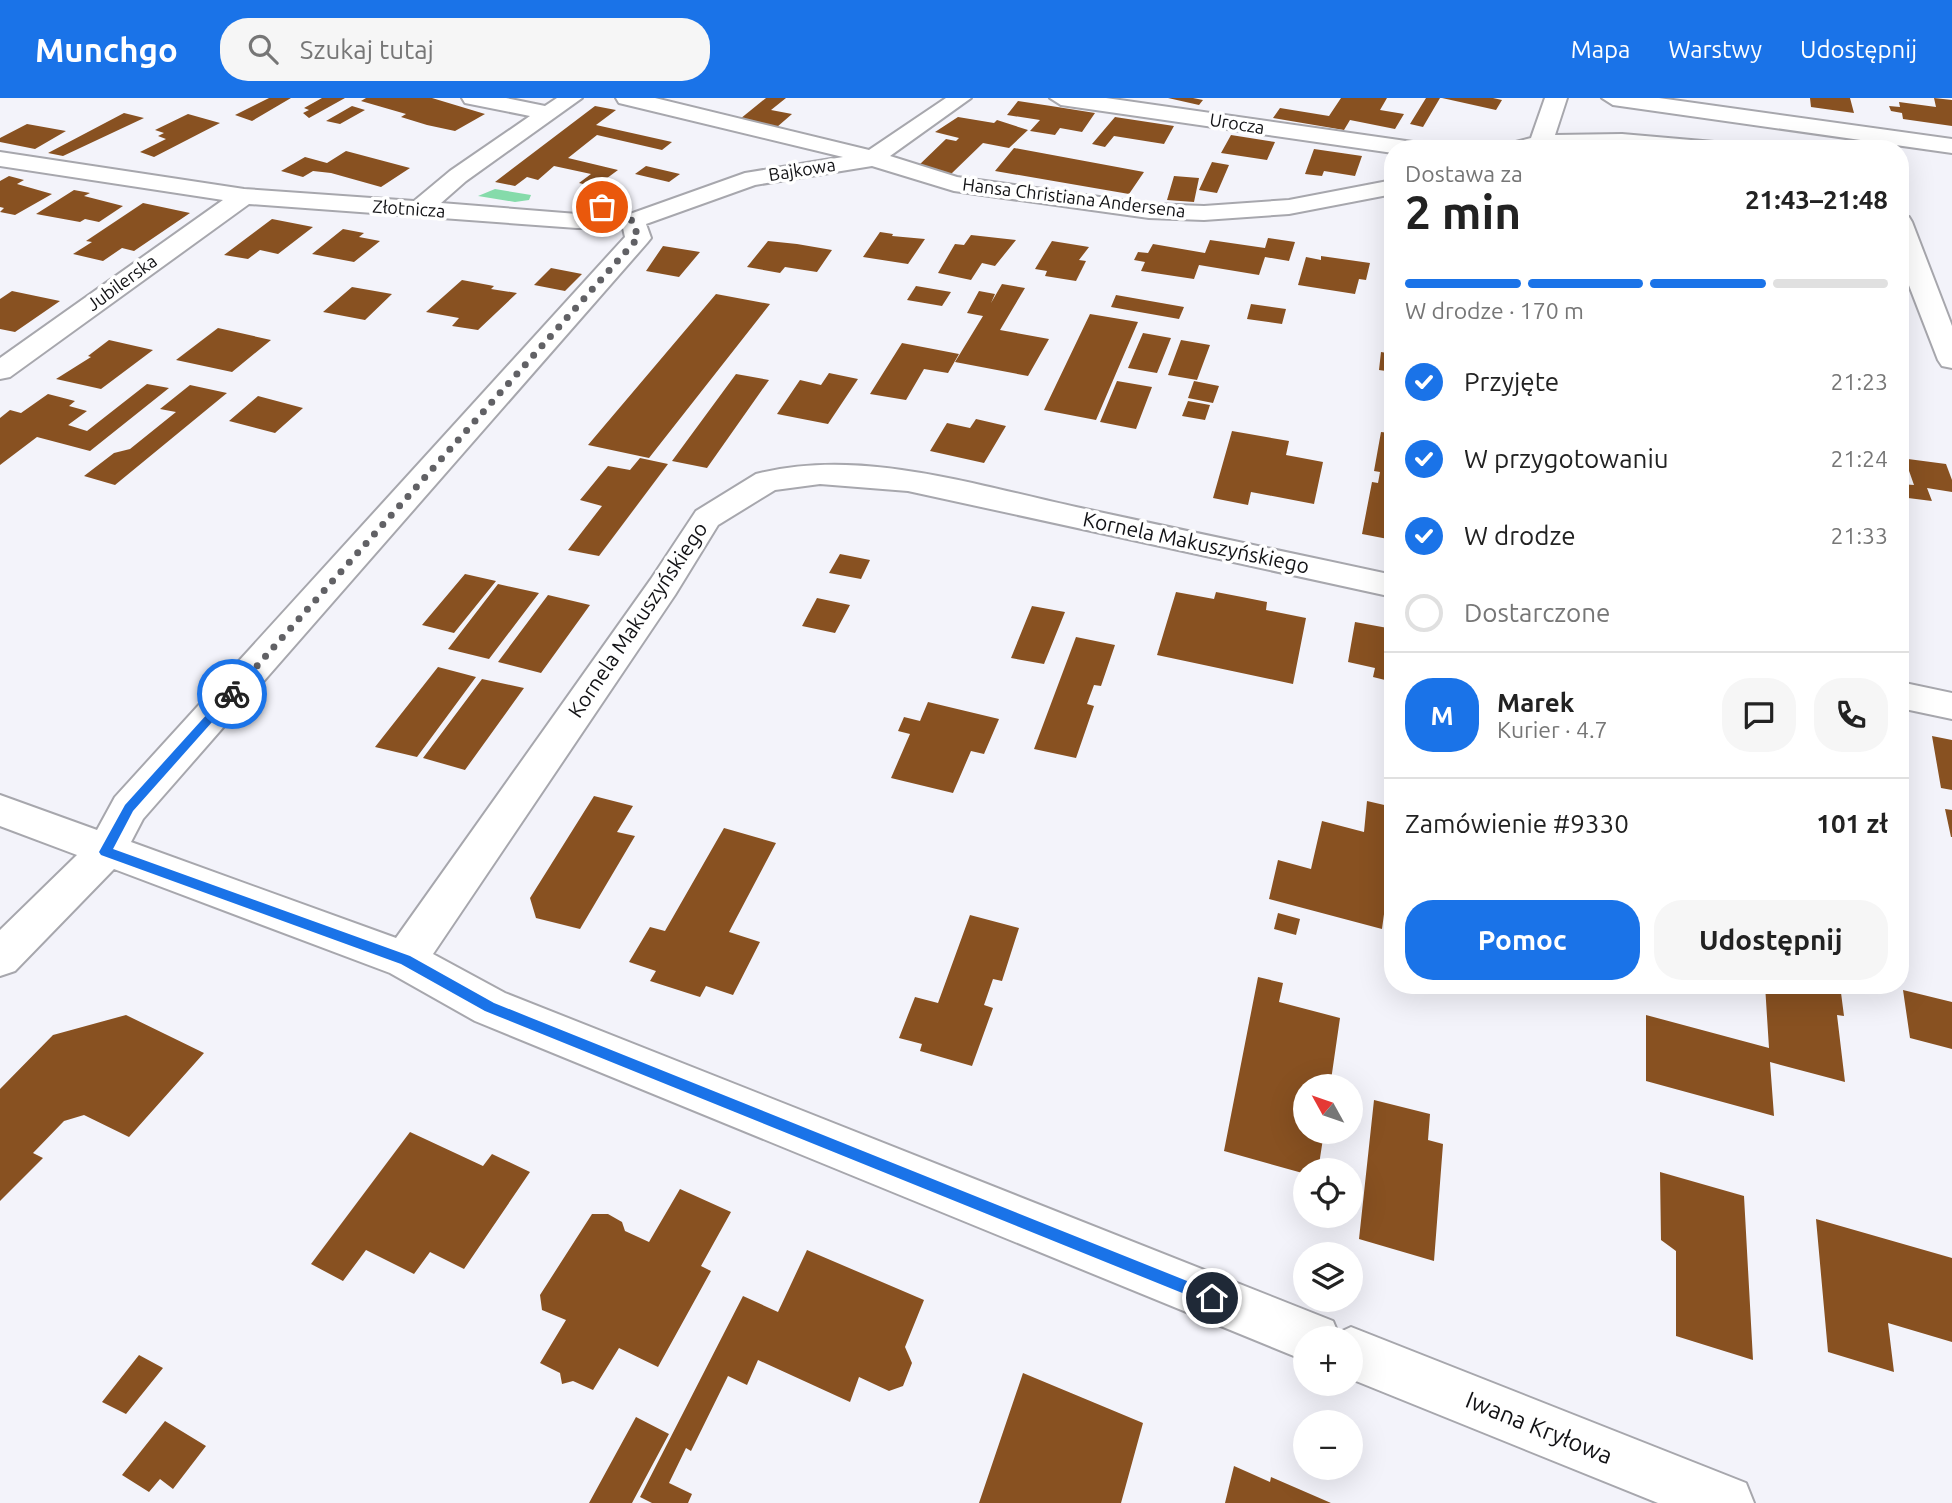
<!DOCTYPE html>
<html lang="pl">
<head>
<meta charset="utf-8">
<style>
	:root { --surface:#fff; --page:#f6f6f6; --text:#222; --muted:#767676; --line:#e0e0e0; --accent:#1a73e8 }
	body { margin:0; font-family:Ubuntu,sans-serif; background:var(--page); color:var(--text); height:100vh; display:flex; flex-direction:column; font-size:26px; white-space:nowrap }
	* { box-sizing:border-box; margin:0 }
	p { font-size:23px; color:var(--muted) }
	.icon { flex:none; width:38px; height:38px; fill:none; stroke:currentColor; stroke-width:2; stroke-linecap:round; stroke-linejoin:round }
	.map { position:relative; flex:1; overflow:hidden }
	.details { position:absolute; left:1384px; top:42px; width:525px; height:854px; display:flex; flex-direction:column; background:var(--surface); border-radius:28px; box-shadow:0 7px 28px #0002 }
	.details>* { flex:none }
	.needle { width:46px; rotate:310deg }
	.buttons { position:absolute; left:1293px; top:976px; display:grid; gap:14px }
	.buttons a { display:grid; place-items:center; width:70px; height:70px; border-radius:50%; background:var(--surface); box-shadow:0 7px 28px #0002; font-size:35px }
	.pin { position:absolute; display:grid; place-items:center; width:60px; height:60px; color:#fff; margin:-30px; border:4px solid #fff; border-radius:50%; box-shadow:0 2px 7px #0007 }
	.courier { position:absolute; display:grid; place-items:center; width:70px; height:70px; margin:-35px; border:5px solid #1a73e8; border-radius:50%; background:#fff; color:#222; box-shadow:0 2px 9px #0007 }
	.headline em { font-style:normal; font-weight:700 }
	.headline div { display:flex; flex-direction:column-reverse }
	.headline { display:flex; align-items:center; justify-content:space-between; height:119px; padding:0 21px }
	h1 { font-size:46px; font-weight:700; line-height:52px }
	.bar { display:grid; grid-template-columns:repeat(4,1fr); gap:10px 7px; align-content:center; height:84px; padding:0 21px }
	.bar i { height:9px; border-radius:5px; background:var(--line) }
	.bar .current { background:var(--accent) }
	.bar p { grid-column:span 4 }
	.line { display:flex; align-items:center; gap:18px; padding:0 21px; border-top:2px solid var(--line) }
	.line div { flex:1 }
	.round { display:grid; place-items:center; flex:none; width:74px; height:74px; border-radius:28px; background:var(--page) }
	ol { padding:0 21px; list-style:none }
	li { display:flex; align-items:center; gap:21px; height:77px }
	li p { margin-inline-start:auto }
	li .icon { padding:7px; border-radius:50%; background:var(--accent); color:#fff; stroke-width:4 }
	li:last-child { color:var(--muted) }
	li i { width:38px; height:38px; border:4px solid var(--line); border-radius:50% }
	.button { display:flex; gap:14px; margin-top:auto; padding:14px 21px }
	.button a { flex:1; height:80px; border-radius:28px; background:var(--accent); color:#fff; font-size:28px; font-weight:700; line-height:80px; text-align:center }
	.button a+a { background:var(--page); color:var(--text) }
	header { display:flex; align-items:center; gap:42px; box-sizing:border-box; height:98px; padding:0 35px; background:var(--accent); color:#fff }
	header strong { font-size:33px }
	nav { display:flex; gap:38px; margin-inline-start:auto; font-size:24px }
	.search { width:490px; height:63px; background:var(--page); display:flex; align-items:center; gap:18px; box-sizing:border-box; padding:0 24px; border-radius:28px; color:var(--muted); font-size:26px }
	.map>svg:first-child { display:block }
	.green { fill:#85dbaa }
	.building { fill:#885121 }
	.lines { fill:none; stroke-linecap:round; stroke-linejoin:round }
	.minor-casing { stroke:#a7a7ad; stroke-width:4 }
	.minor { fill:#fff; fill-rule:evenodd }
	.route { fill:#1a73e8 }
	.done { stroke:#616165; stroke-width:7; stroke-dasharray:0 12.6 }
	.labels { text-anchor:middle; stroke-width:7; stroke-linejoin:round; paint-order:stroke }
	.far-street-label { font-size:18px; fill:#121215; stroke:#fff }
	.street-label { font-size:21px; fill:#121215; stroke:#fff }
	.near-street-label { font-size:24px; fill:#121215; stroke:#fff }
</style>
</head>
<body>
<header>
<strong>Munchgo</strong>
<div class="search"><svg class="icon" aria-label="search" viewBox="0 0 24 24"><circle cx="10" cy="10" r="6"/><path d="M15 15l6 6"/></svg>Szukaj tutaj</div>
<nav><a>Mapa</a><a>Warstwy</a><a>Udostępnij</a></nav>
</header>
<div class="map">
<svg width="1952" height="1405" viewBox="0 0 1952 1405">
	<rect width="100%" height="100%" fill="#f3f3fa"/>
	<!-- green -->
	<path class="green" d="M495,91L531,97L529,102L515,104L478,98Z"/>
	<!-- building -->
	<path class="building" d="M269,0H291L252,23L235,17Z
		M322,0H345L309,20L303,15L309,12L304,10Z
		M366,0H432L485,16L455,33L427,27L401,19L406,16L361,3Z
		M766,0H786L771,12L792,16L777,29L740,21Z
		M1168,0H1193L1203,2L1199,7Z
		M1341,0H1387L1380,12L1404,16L1395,31L1350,22L1344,32L1273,20L1280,10L1329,18Z
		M1426,0H1440L1423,29L1410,26Z
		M1442,0H1493L1502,2L1496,12Z
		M1810,0H1850L1854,15L1811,9Z
		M1934,0L1952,2V28L1903,21L1902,15L1891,13L1889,8L1900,9L1899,4L1936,9Z
		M1018,3L1051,8L1095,15L1082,34L1060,30L1055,37L1030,33L1040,22L1007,17Z
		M352,8L365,12L340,26L326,23Z
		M595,8L616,12L596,27L672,44L662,52L597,37L568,60L618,72L595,89L579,85L591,76L554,68L538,82L527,79L515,88L495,84Z
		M124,15L144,20L63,58L48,55Z
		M188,16L220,25L154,59L140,54L166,41L158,38L164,35L155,32Z
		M958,19L994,25L997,22L1028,32L1009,50L983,45L950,77L917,69L946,41L956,43L959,40L935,34Z
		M1115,19L1174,28L1164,46L1114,38L1105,49L1092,46Z
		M27,26L66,33L35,51L0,44V40Z
		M1231,37L1275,44L1267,62L1221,55Z
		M1014,50L1144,74L1129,96L995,73Z
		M1314,51L1362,58L1355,78L1324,73L1322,78L1305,76Z
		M346,53L410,70L381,89L331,75L313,73L303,79L281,73L305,59L327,65Z
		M1212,64L1229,67L1217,95L1199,92Z
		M646,68L680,76L669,84L635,76Z
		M9,78L24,82L17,86L52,96L15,117L0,114L4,110L0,109V83Z
		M1174,78L1199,80L1194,104L1167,102Z
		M74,92L90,95L84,98L123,108L99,124L85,121L80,124L36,116Z
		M143,105L190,115L134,153L122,150L103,163L73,156L92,144L86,143Z
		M272,121L313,129L278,156L260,152L248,161L224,157Z
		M343,131L364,135L359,139L380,143L354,164L312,156Z
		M880,134L893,136L892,138L925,141L908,166L863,159Z
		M971,137L1016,142L995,168L982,165L971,182L938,175L955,146L964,147Z
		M1268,140L1295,144L1289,163L1265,159L1259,177L1199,167L1194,181L1141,173L1145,164L1134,162L1138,154L1148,155L1153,146L1205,155L1210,142L1265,150Z
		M768,143L797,146L832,152L817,174L785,169L780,175L747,169Z
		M1052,143L1089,149L1079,162L1086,163L1076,183L1045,178L1047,173L1035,171Z
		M663,148L700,154L679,179L646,173Z
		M1321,158L1370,165L1366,182L1359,181L1355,196L1298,187L1306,159L1321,162Z
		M551,170L582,176L565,193L534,187Z
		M462,182L494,188L491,191L517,195L478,232L452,228L459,220L426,214Z
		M1002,186L1025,190L1000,232L1049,241L1028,278L955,264L983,218L967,215L979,193L995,196L991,205Z
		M916,188L951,194L942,208L907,202Z
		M352,189L392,196L365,222L323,214Z
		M12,193L60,203L15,234L0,231V201Z
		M716,196L770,206L649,360L588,347Z
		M1116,197L1184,209L1179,221L1111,209Z
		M1251,206L1286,211L1282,226L1247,221Z
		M1090,216L1138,224L1096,322L1044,312Z
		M218,230L271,242L232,274L176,262Z
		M1143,235L1171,240L1157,275L1128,270Z
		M109,242L153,252L101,291L56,281L91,259L88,258Z
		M1181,242L1210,247L1197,282L1168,277Z
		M902,245L959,256L948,275L924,271L906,302L870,296Z
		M1381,254L1393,256V274L1379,272Z
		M829,275L858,281L828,326L777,316L800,282L821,287Z
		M736,276L769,282L707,370L672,363Z
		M1117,283L1152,289L1136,331L1100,324Z
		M1194,283L1219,288L1213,305L1188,300Z
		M147,286L169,290L90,353L37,339L0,367V320L10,312L21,315L48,296L75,303L69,308L87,313L68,327L87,333Z
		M190,287L227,295L115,387L84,378L114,355L130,351L176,314L160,311Z
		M258,298L303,310L275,335L229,323Z
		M1188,303L1210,307L1205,322L1182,318Z
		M976,321L1006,328L984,365L930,353L947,325L970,330Z
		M1392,323H1393V442L1362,436L1372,384L1378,385L1380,374L1374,373L1381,334L1390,335Z
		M1232,333L1289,343L1286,357L1323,364L1314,406L1251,394L1248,407L1213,400Z
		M1900,352L1905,353L1908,361L1946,366L1952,382V394L1927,390L1932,403L1900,399V386L1914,387L1908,370L1900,369Z
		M640,360L668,366L599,458L568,452L602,408L580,402L608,368L630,372Z
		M840,456L870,462L861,481L829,475Z
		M465,476L496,483L454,535L422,527Z
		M498,486L539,495L489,561L448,551Z
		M1176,494L1214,501L1216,494L1242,499L1267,504L1266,512L1306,520L1293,586L1157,557Z
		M548,497L590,507L541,575L498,564Z
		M817,500L850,507L835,535L802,528Z
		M1032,508L1065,514L1044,566L1011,560Z
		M1355,524L1393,531V584L1373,579L1375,570L1348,564Z
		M1076,539L1115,547L1101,588L1094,587L1087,606L1094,608L1076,660L1034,651Z
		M438,569L476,579L417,659L375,649Z
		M482,581L524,590L465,672L423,660Z
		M928,604L999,621L984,656L971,653L953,695L891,680L910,636L898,633L904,619L920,623Z
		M1932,638L1952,642V692L1941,690Z
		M594,698L633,708L617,734L635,738L580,831L536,820L530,800Z
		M1367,703L1393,709V749L1382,831L1269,801L1278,762L1311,771L1322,723L1364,734Z
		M1945,711L1952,712V739H1951Z
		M724,730L776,745L729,834L760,844L733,897L706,888L700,899L650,883L656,873L629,864L650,829L665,833Z
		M1278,815L1300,821L1296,837L1274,831Z
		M970,817L1019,830L1002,883L993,881L984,907L993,910L972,968L920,953L922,946L899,940L915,899L938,905Z
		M1258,879L1283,885L1279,904L1340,920L1330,989H1306V1034H1324L1318,1073H1306V1076L1224,1053Z
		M1765,887H1840L1844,918L1837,917L1845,984L1770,964L1774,1018L1646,983V917L1769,950Z
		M1903,892L1952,904V951L1910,940Z
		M126,917L204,955L129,1039L84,1017L64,1023L33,1055L43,1060L0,1103V991L53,937Z
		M1374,1002L1430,1016L1428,1042L1443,1046L1434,1163L1359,1141Z
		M410,1034L483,1068L492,1056L530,1074L464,1171L430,1154L414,1176L366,1152L343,1183L311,1166Z
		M1660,1074L1744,1098L1753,1262L1676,1238V1153L1661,1142Z
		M680,1091L731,1114L701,1168L711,1173L658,1269L619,1250L593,1292L573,1283L562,1286L560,1275L540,1265L566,1222L542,1212L540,1197L592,1116H608L622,1124L625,1133L649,1144Z
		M1816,1121L1952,1160V1244L1888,1225L1894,1274L1828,1254Z
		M807,1152L924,1202L905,1249L912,1265L903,1288L889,1293L859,1279L850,1304L758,1262L747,1287L728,1278L691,1353L686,1350L669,1385L692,1396L688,1405H652L640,1399L743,1198L778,1214Z
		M139,1257L163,1270L126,1316L102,1304Z
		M1023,1275L1143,1325L1121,1405H979Z
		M636,1319L669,1336L632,1405H589Z
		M165,1323L206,1348L173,1391L160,1381L149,1394L122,1377Z
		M1234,1368L1270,1384L1271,1379L1331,1405H1225Z"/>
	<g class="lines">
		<!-- minor casing -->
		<g class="minor-casing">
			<path id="minor" d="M462,0H506L545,8L557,0H582L466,83L441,105L577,116H630L745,75L843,59L619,5L616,0H655L869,52L946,0H971L890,58L957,79L1149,106L1204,108L1289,102L1393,82V96L1289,116L1204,122L1149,120L954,93L872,68L755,87L646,126L651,140L647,145L143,721L131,744L396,840L651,481L696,413L756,376C860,349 974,387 1076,409C1181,432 1287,454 1393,477V499L908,393L820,386L775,392L718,427L675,497L433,856L505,895L1333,1223L1338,1235L1351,1229L1746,1385L1754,1405H1658L1351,1281V1241H1306V1263L475,923L390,875L114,771L15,873L0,878V832L77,757L0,728V697L97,732L115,699L625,139L623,130H577L249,106L10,279L0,281V260L223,102L0,68V54L244,91L414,103L450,73L530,18L465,5Z
				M1050,0H1106L1413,44L1424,51H1393V55L1061,7Z
				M1545,0H1567L1555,37L1622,36L1714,44L1725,51H1509L1512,45L1531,40Z
				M1602,0H1659L1952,41V55L1613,7Z
				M1900,117L1909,119L1912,124L1952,228V270L1942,268L1938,262L1900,164Z
				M1900,584L1952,595V621L1900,610Z"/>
		</g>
		<!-- minor -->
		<use href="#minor" class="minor"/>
	</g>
	<!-- route -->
	<path class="route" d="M228,593L237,596L133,713L113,751L410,858L494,905L1217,1195V1205L1212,1207L485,913L401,866L101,757L99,754L125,707Z"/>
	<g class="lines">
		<!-- done -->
		<path class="done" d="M232,596L638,140L633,123L602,109"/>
	</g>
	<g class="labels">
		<!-- far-street labels -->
		<g class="far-street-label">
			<text transform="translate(1237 26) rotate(9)" y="6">Urocza</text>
			<text transform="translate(802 72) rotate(-9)" y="6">Bajkowa</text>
			<text transform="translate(1074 100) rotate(7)" y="6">Hansa Christiana Andersena</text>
			<text transform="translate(409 111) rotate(4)" y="6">Złotnicza</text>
			<text transform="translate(122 185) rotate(-36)" y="6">Jubilerska</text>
		</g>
		<!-- street labels -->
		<g class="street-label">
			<text transform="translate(1196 445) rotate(12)" y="7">Kornela Makuszyńskiego</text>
			<text transform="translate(638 522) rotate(-56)" y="7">Kornela Makuszyńskiego</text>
		</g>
		<!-- near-street labels -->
		<g class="near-street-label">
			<text transform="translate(1539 1330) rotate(22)" y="8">Iwana Kryłowa</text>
		</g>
	</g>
</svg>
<div class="buttons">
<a><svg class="needle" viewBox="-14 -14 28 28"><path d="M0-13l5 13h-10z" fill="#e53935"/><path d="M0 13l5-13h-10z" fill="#767676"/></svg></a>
<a><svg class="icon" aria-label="locate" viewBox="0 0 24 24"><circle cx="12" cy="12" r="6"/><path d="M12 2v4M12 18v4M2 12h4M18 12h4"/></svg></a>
<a><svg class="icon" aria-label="layers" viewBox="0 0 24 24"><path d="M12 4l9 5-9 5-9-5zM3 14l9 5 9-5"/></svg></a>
<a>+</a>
<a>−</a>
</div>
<div class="pin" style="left:602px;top:109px;background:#ea580c"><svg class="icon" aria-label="bag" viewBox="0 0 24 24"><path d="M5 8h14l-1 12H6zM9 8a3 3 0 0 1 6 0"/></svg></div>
<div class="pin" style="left:1212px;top:1200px;background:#1f2937"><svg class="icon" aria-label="home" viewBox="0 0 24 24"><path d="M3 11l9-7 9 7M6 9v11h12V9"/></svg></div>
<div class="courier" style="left:232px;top:596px"><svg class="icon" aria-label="bike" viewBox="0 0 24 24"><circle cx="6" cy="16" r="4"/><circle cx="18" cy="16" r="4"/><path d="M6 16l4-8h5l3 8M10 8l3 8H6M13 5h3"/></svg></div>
<section class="details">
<div class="headline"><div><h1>2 min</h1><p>Dostawa za</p></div><em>21:43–21:48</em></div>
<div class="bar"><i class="current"></i><i class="current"></i><i class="current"></i><i></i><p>W drodze · 170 m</p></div>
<ol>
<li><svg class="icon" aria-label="check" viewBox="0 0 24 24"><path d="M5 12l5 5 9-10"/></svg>Przyjęte<p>21:23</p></li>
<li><svg class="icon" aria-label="check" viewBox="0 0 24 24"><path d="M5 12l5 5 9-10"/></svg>W przygotowaniu<p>21:24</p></li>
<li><svg class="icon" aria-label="check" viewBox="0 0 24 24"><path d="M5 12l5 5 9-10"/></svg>W drodze<p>21:33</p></li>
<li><i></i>Dostarczone</li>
</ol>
<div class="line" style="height:126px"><b class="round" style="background:var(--accent);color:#fff">M</b><div><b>Marek</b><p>Kurier · 4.7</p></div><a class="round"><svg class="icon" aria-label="chat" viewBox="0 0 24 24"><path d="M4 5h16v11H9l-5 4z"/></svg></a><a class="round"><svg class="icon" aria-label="phone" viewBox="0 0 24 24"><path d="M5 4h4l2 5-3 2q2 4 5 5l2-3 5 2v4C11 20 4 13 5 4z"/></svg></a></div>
<div class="line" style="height:91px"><div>Zamówienie #9330</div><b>101 zł</b></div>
<div class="button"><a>Pomoc</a><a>Udostępnij</a></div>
</section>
</div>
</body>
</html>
